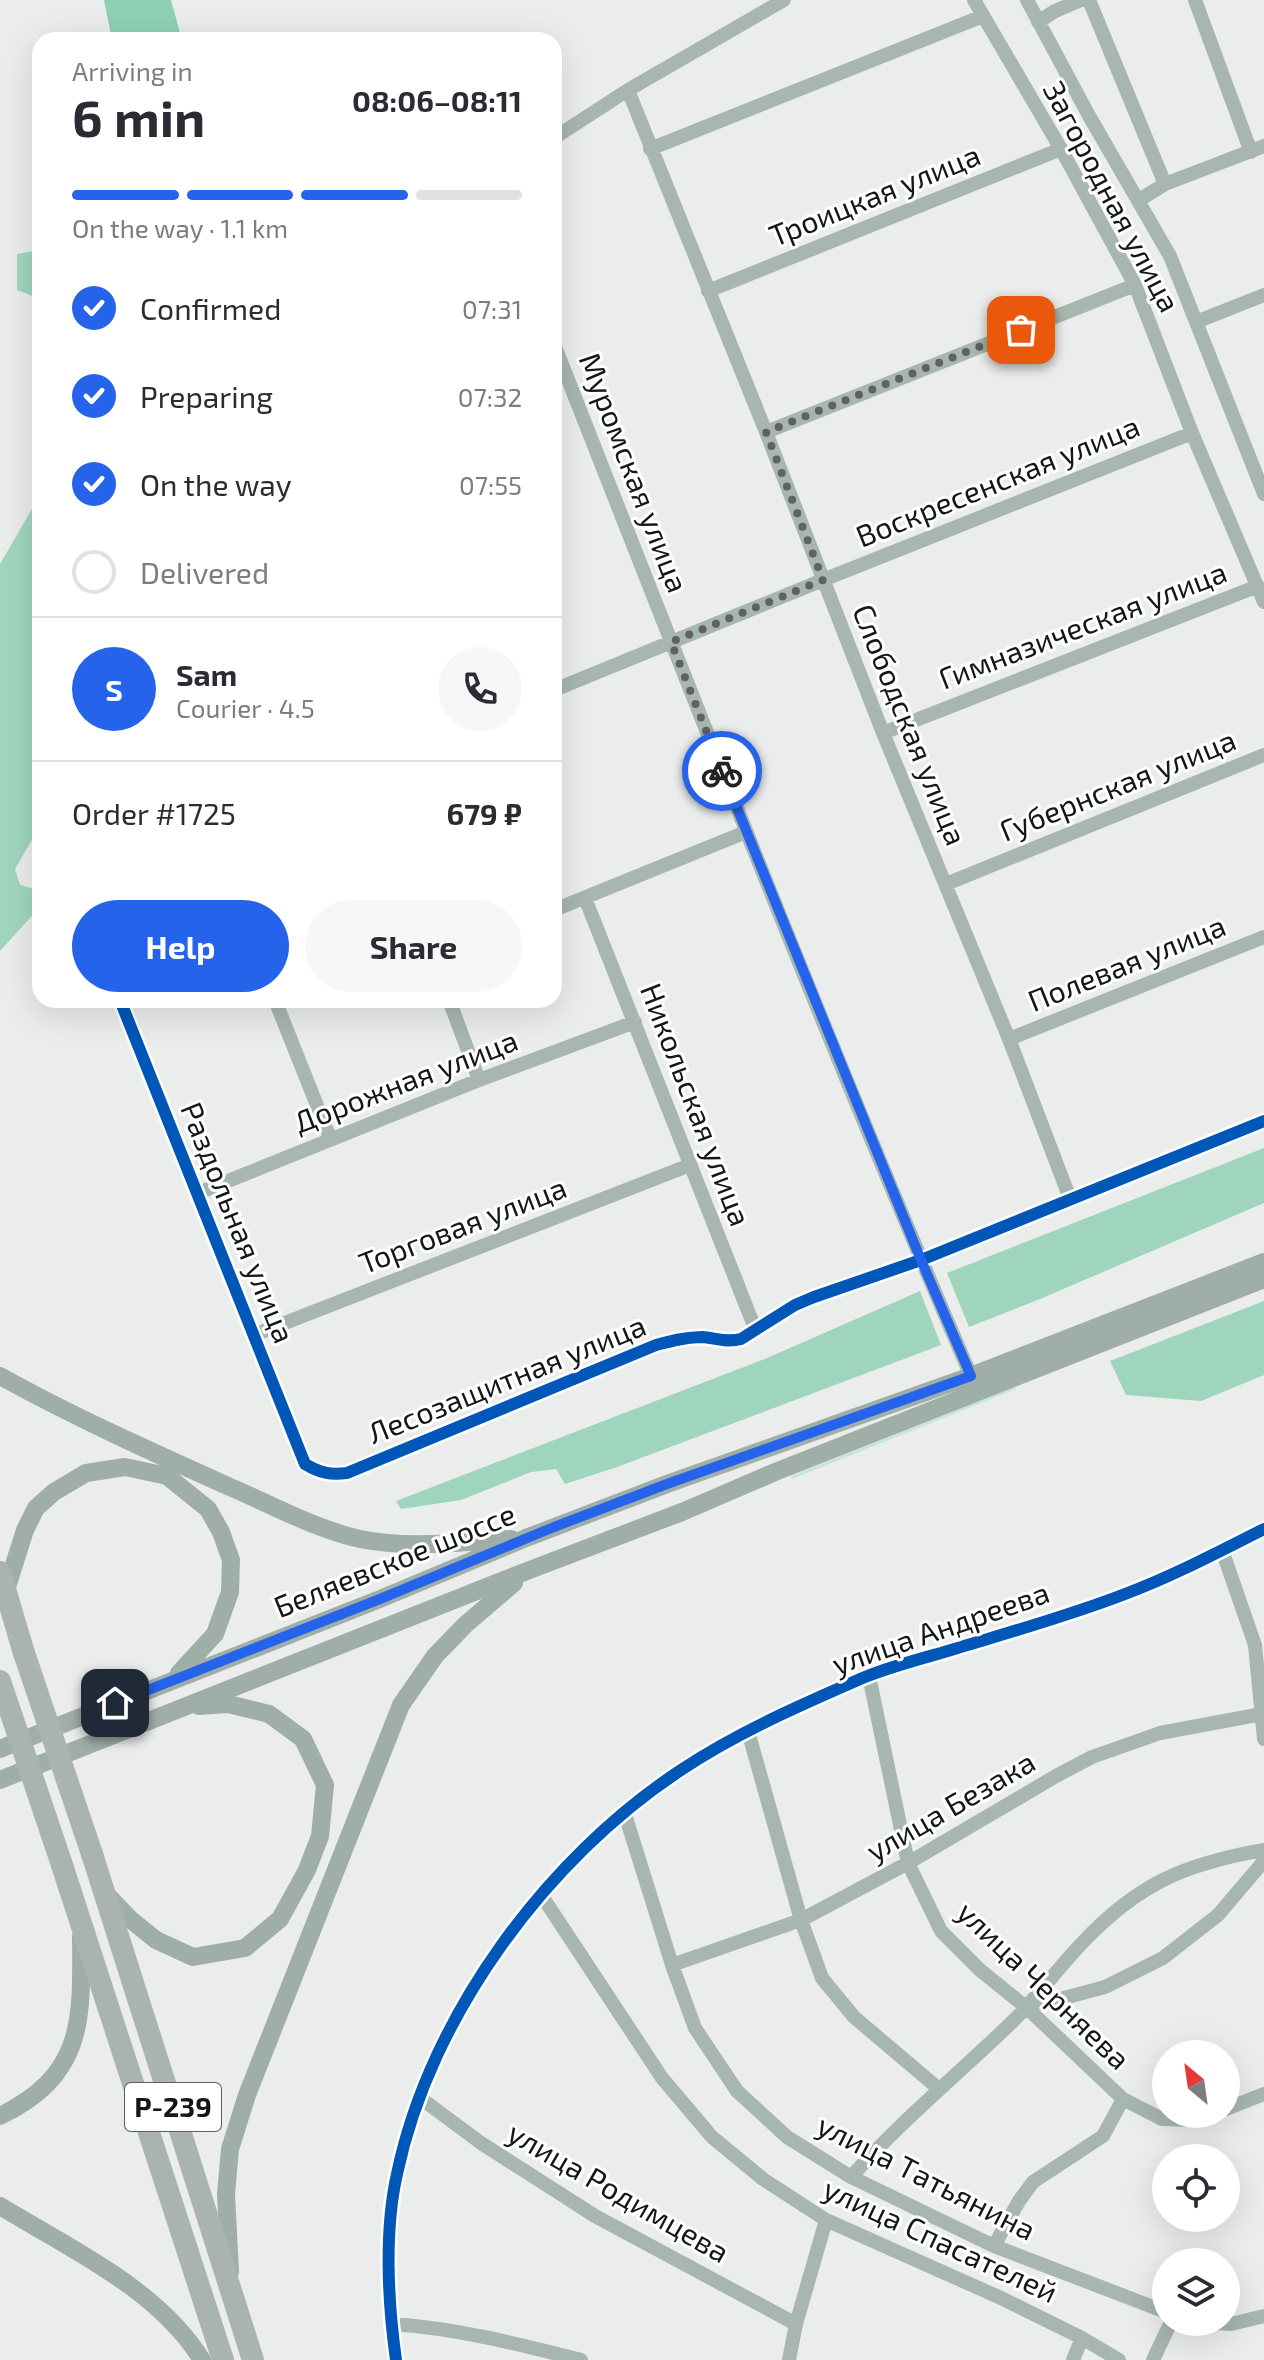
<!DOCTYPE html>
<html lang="en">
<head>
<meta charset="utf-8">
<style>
	:root { --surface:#fff; --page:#f7f7f7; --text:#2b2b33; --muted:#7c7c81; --line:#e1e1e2; --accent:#2563eb }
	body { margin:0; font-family:"Exo 2",sans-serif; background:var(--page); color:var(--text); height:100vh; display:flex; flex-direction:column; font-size:30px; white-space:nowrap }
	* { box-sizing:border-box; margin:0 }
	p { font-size:26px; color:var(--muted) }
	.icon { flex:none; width:44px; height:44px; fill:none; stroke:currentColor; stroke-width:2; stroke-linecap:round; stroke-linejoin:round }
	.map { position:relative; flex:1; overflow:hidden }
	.side { position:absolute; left:32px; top:32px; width:530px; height:976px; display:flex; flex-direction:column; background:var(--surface); border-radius:24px; box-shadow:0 8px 32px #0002 }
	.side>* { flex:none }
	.needle { width:52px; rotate:331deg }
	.tools { position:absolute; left:1152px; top:2040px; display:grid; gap:16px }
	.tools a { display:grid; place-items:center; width:88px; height:88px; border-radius:50%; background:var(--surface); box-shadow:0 8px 32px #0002; font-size:40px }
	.pin { position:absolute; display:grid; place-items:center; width:68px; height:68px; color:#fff; margin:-34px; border-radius:16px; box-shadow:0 4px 12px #0006 }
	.courier { position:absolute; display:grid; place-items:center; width:80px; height:80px; margin:-40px; border:6px solid #2563eb; border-radius:50%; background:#fff; color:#222; box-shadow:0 2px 10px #0007 }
	.overview em { font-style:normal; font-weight:700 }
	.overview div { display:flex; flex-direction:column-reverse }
	.overview { display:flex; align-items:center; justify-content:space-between; height:136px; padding:0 40px }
	h1 { font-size:52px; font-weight:700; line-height:60px }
	.bar { display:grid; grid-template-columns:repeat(4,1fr); gap:12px 8px; align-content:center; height:96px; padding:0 40px }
	.bar i { height:10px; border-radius:6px; background:var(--line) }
	.bar .active { background:var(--accent) }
	.bar p { grid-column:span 4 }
	.line { display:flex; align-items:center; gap:20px; padding:0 40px; border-top:2px solid var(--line) }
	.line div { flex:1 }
	.round { display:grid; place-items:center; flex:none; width:84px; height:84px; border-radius:42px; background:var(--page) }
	ol { padding:0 40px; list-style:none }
	li { display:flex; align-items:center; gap:24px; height:88px }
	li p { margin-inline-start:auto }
	li .icon { padding:8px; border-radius:50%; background:var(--accent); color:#fff; stroke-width:4 }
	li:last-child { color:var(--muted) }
	li i { width:44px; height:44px; border:4px solid var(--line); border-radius:50% }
	.cta { display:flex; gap:16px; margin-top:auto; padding:16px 40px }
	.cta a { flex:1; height:92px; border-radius:48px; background:var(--accent); color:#fff; font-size:32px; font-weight:700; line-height:92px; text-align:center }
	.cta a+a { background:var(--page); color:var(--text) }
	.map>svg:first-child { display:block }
	.green { fill:#c6e6d6 }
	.forest { fill:#a0d5bd }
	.water { fill:#8ed0b3 }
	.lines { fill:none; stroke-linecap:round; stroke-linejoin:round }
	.minor { stroke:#a7b6af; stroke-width:14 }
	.major { stroke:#a0aea8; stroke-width:18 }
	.highway { stroke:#a9b4af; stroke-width:22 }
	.highway-bridge { stroke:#a9b4af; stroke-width:22 }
	.cycleway-casing { stroke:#fff; stroke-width:17 }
	.cycleway { stroke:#0057b8; stroke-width:12 }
	.done { stroke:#606261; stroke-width:8; stroke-dasharray:0 14.4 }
	.route { stroke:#2563eb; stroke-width:10 }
	.labels { text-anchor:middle; stroke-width:6; stroke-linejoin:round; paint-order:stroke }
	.shield { fill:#fff; stroke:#5b5d5c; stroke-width:2 }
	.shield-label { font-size:28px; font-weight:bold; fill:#151716 }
	.street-label { font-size:30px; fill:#151716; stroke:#fff }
</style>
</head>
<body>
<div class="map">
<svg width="1264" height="2360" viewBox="0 0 1264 2360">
	<rect width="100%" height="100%" fill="#eaedeb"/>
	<!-- green -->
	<path class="green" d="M1015,1386L1016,1389L792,1479L791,1476Z"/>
	<!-- forest -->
	<path class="forest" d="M40,250V299L17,290V254Z
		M40,495V826L15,869L20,885L35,889L40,883V907L0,951V564Z
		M1264,1148V1203L1040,1299L969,1327L947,1273Z
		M920,1291L941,1345L617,1467L565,1484L556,1469L531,1472L461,1500L401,1509L396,1501L767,1358Z
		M1264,1301V1375L1201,1401L1126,1395L1110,1361Z"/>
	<!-- water -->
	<path class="water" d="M104,0H171L182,40H112Z"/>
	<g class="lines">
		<!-- minor -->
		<path class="minor" d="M974,0L1061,149L1135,285L1192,433L1264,602
			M1027,0L1088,114L1170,256L1264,494
			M1089,0L1165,184
			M1195,0L1251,152
			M1038,22L1055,11L1081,0
			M628,90L766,432L883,733L1009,1039L1071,1201
			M554,138L628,90L784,0
			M650,149L983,16
			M1139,200L1165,184L1264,146
			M708,291L1061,149
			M1196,322L1264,295
			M554,344C690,689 824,1035 971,1376
			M766,432L1135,285
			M554,690L823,580L1192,433
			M883,733L1258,586
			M946,884L1264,755
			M585,898L756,1331
			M554,910L746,832
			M120,1000L305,1464C320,1473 330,1475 347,1473L656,1345C671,1341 686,1337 702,1337C715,1338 727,1343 741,1339L795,1305L814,1297L921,1260L1264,1121
			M275,1000L330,1138
			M449,1000L479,1080
			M1009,1039L1264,937
			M198,1193L479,1080L635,1022
			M254,1335L690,1165
			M1222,1550L1255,1645L1264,1739
			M869,1676L908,1863L941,1931L980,1970L1027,2008L1123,2099L1162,2119L1187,2120L1213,2114
			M748,1731L801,1920L822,1978L854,2017L939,2089
			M624,1811L672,1965L695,2028L737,2091L787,2137L851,2177L994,2246L1166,2312
			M542,1896L662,2078L712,2137L763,2179L826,2220L1001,2298L1082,2338L1119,2360
			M672,1965L801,1920L908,1863L1056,1776L1092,1757L1160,1733L1262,1714
			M1027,2008L1105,1987L1163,1958L1218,1915L1264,1861
			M419,2097L481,2143L595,2216L796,2324
			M1226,2109L1264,2094
			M851,2177C900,2122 957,2075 1010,2024C1036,1999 1057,1969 1083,1942C1139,1883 1185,1864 1264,1850
			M994,2246L1019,2201L1033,2182L1103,2136L1123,2099
			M1204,2322L1231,2324L1264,2316
			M391,2324C456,2328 518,2344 581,2360
			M396,2360C388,2303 384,2231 397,2174C430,2016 547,1858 681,1770C738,1732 803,1704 865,1677C890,1667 916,1660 941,1653C1003,1634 1066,1617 1125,1594C1173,1576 1218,1552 1264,1529
			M789,2360L796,2324L826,2220
			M1073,2360L1082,2338
			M1153,2360L1171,2322"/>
		<!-- major -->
		<path class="major" d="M0,1376C74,1417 152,1452 230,1487C272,1505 315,1529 360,1539C409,1549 461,1542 511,1539
			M6,1590L25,1530L36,1508L54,1492L86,1473L125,1467L167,1476L208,1509L221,1532L231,1560L230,1592L215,1634L179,1673
			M0,1749L380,1599L526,1538L667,1484L971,1376L1264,1262
			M0,1780L527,1571L682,1512L775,1472L1264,1279
			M106,1894L130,1919L156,1940L193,1957L245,1948L280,1919L307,1870L320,1836L325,1785L303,1739L269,1714L228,1704L199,1706
			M0,2116C84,2075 82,2021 81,1937
			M0,2206C70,2249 157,2288 202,2360
			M230,2272L226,2194L230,2149L247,2095L401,1705L435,1656L465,1625L514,1583"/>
		<!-- highway -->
		<path class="highway" d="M0,1572L24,1653
			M92,1854L253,2360
			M62,1865L223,2360"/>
		<!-- highway-bridge -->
		<path class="highway-bridge" d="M24,1653L92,1854
			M0,1681L62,1865"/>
		<!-- cycleway casing -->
		<g class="cycleway-casing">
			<path id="cycleway" d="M120,1000L305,1464C320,1473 330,1475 347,1473L656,1345C671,1341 686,1337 702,1337C715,1338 727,1343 741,1339L795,1305L814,1297L921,1260L1264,1121
				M396,2360C388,2303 384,2231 397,2174C430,2016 547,1858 681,1770C738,1732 803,1704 865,1677C890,1667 916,1660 941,1653C1003,1634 1066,1617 1125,1594C1173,1576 1218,1552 1264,1529"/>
		</g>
		<!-- cycleway -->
		<use href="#cycleway" class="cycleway"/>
	</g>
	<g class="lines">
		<!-- done -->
		<path class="done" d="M722,771L671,642L823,580L766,432L1021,330"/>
		<!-- route -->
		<path class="route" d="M115,1703L380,1599L554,1527L667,1484L971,1376L921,1260L722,771"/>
	</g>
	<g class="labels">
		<!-- shield labels -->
		<rect class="shield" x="125" y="2083" width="96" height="48" rx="6"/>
		<g class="shield-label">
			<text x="173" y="2117">Р-239</text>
		</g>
		<!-- street labels -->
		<g class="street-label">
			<text transform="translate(875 196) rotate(-22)" y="10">Троицкая улица</text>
			<text transform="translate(1111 197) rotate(62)" y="10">Загородная улица</text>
			<text transform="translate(633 473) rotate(69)" y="10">Муромская улица</text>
			<text transform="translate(998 482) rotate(-22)" y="10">Воскресенская улица</text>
			<text transform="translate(1083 626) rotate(-21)" y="10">Гимназическая улица</text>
			<text transform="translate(909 725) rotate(68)" y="10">Слободская улица</text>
			<text transform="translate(1118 786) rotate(-22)" y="10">Губернская улица</text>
			<text transform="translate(1127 964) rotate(-22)" y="10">Полевая улица</text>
			<text transform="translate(406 1082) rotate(-21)" y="10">Дорожная улица</text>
			<text transform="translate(695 1105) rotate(69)" y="10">Никольская улица</text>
			<text transform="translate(237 1223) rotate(68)" y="10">Раздольная улица</text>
			<text transform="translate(463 1226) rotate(-21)" y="10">Торговая улица</text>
			<text transform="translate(507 1380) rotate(-22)" y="10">Лесозащитная улица</text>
			<text transform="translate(395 1561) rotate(-22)" y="10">Беляевское шоссе</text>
			<text transform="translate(941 1629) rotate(-19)" y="10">улица Андреева</text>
			<text transform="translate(951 1807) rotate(-30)" y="10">улица Безака</text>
			<text transform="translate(1043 1986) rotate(44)" y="10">улица Черняева</text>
			<text transform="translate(926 2178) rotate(27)" y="10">улица Татьянина</text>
			<text transform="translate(618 2193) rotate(30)" y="10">улица Родимцева</text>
			<text transform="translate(940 2241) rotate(25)" y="10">улица Спасателей</text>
		</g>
	</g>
</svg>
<div class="tools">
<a><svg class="needle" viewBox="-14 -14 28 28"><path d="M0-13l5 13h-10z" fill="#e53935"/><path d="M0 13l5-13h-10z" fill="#7c7c81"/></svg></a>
<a><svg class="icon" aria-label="locate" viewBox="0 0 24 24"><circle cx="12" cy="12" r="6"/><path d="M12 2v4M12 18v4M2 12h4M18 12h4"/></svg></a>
<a><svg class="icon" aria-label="layers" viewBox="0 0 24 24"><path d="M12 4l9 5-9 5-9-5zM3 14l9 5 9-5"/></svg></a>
</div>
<div class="pin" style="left:1021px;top:330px;background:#ea580c"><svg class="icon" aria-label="bag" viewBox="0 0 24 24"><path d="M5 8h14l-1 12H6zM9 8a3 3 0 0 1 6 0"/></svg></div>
<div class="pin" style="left:115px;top:1703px;background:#1f2937"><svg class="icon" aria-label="home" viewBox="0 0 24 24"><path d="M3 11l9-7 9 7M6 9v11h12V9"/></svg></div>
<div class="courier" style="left:722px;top:771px"><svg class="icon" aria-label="bike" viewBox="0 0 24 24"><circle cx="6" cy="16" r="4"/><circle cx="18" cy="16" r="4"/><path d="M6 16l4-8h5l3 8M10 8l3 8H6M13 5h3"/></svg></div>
<section class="side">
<div class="overview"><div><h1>6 min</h1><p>Arriving in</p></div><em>08:06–08:11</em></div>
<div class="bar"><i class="active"></i><i class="active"></i><i class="active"></i><i></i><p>On the way · 1.1 km</p></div>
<ol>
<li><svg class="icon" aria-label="check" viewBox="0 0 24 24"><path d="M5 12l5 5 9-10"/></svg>Confirmed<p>07:31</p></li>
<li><svg class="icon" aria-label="check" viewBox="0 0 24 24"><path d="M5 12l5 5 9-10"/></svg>Preparing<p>07:32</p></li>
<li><svg class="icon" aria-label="check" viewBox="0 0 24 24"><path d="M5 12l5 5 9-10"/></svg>On the way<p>07:55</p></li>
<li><i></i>Delivered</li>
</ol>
<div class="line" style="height:144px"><b class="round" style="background:var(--accent);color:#fff">S</b><div><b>Sam</b><p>Courier · 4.5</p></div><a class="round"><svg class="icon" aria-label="phone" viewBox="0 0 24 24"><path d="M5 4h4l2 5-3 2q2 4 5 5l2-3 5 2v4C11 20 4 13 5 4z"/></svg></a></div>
<div class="line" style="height:104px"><div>Order #1725</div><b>679 ₽</b></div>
<div class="cta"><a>Help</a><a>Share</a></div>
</section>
</div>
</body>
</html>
